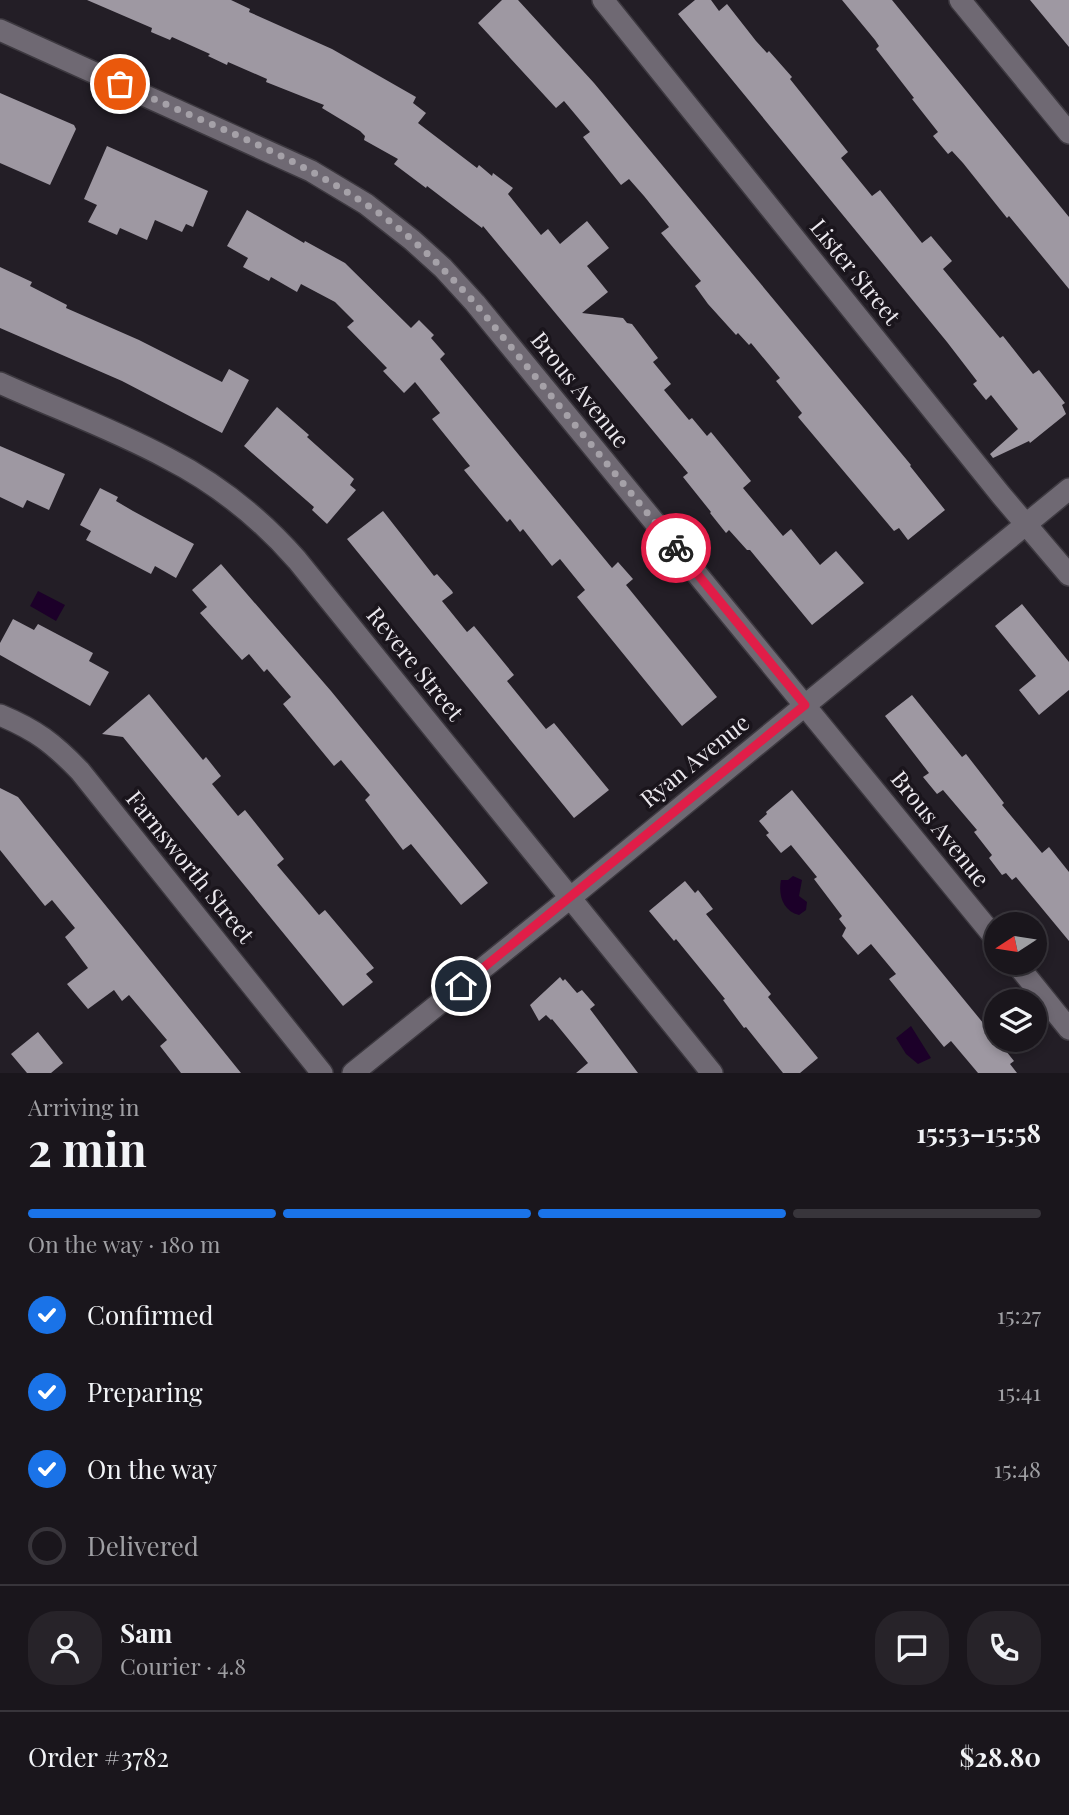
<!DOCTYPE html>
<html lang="en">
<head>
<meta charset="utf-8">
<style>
	:root { --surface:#1a161c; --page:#272329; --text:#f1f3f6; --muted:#9f9fa3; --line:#38353b; --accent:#1a73e8 }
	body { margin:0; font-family:"Playfair Display",serif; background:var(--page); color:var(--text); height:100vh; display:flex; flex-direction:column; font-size:26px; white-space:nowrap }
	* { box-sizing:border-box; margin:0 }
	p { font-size:23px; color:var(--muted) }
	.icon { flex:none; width:38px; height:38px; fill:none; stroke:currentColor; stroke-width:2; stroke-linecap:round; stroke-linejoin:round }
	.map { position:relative; height:1073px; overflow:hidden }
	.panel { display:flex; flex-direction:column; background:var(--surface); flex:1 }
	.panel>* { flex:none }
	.needle { width:46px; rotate:258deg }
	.buttons { position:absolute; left:984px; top:912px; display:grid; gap:14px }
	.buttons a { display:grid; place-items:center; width:63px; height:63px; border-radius:50%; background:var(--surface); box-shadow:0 4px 10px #0003,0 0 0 2px var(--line); font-size:35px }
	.pin { position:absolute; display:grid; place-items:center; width:60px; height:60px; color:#fff; margin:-30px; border:4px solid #fff; border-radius:50%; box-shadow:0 2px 7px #0007 }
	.courier { position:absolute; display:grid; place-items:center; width:70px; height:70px; margin:-35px; border:5px solid #e11d48; border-radius:50%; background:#fff; color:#222; box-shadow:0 2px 9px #0007 }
	.head em { font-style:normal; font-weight:700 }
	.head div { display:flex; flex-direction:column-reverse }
	.head { display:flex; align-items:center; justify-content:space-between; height:119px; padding:0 28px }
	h1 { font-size:46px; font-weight:700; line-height:52px }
	.bar { display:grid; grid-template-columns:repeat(4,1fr); gap:10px 7px; align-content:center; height:84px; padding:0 28px }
	.bar i { height:9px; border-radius:5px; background:var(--line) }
	.bar .active { background:var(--accent) }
	.bar p { grid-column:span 4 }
	.line { display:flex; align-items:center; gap:18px; padding:0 28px; border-top:2px solid var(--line) }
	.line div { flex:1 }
	.round { display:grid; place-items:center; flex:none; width:74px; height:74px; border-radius:28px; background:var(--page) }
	ol { padding:0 28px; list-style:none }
	li { display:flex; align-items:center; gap:21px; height:77px }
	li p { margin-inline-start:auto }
	li .icon { padding:7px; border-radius:50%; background:var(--accent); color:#fff; stroke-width:4 }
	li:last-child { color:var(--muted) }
	li i { width:38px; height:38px; border:4px solid var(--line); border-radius:50% }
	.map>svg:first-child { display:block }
	.water { fill:#1c0029 }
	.building { fill:#9e98a2 }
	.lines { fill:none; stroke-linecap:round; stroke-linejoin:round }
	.minor-casing { stroke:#3d3940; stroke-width:24 }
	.minor { stroke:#6f6973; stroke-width:21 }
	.done { stroke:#a5a1a8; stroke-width:7; stroke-dasharray:0 12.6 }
	.route { stroke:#e11d48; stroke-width:9 }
	.labels { text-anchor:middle; stroke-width:7; stroke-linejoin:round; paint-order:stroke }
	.street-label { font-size:23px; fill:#ebe8ee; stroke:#1a151c }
</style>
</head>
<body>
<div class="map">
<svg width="1069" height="1073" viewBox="0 0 1069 1073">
	<rect width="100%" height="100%" fill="#231e26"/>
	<!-- water -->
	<path class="water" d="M38,591L65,605L56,621L30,606Z
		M793,876L802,880L799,896L807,902L806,910L799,915C783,911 778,895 781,880H788Z
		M911,1026L931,1058L918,1064L906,1054L896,1038Z"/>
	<!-- building -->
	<path class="building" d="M87,0H231L250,9L249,12L332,49L416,97L413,103L426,113L418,123L477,168L479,165L492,176L493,173L513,188L508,194L541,235L548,229L560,244L587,221L609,248L587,266L608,292L582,313L623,318L627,323L632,324L658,358L653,362L671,384L664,390L689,420L692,418L707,436L711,432L751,481L743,488L783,536L791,529L820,565L836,551L864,583L812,625L750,550H747L729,530L726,533L710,513L711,512L683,477L688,473L483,226L482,228L427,186L426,188L394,164L398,159L364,140L365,136L360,131L322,108L324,105L266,82L267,79L228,62L227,65L208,56L210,54L172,37L170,40L151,32L152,28Z
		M502,0H518L594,83L911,465L910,466L945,510L908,540L899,528L894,531L798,417L802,413L776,381L780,378L751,343L749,345L738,333L736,335L708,304L695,286L701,281L661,233L669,227L644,196L629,179L621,185L583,137L590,132L564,101L556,108L478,23Z
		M695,0H711L719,11L727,4L756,41L767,53L769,51L792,77L790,79L848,152L841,158L872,196L880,190L922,243L931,236L952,261L943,269L1000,338L1003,336L1033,374L1039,370L1065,403L1062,405L1066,414L1030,443L1029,441L993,458L990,454L1018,429L991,395L986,400L973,384L977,381L947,342L678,14Z
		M842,0H892L1069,217V289L1009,216L1007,218L963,163L952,151L948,154L933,136L938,132L912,99L914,98L876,49L879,46L875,40Z
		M1030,0H1069V47Z
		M0,93L74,125L76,129L50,185L0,163Z
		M107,146L208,191L193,227L186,224L182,232L155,220L147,240L120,228L117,235L88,222L97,205L84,199Z
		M247,210L304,243L305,241L345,263L411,328L419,320L434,335L431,338L445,354L440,359L612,568L618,562L633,579L626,585L717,697L682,726L577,597L585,590L560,559L552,566L523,529L520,532L510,519L507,522L464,470L470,466L432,419L440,413L415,382L404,393L383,371L387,368L347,327L354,321L335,302L301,284L297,292L271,277L269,281L243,267L248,258L227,246Z
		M0,267L32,282L30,286L67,305L66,308L139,340L222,382L229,369L249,380L222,433L122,381L0,328Z
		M277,407L309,435L307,437L354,479L350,485L356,490L327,524L312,510L314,507L244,446Z
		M0,446L65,474L49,510L27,500L23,508L0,497Z
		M100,488L118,497L116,501L133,511L194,544L176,578L155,566L151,574L86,540L91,531L80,525Z
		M383,511L434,576L437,574L452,591L453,593L442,601L467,632L474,626L514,675L507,681L546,729L554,723L609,790L574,818L347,539Z
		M221,564L331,691L488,883L461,905L411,844L403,850L365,800L370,795L341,760L334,766L283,704L291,697L267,669L264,672L249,654L242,660L200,613L207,607L192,590Z
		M1022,604L1069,662V690L1039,715L1019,690L1036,676L995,626Z
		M13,619L34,630L38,624L93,653L89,661L109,672L90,706L0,655V643Z
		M149,694L203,760L206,757L221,776L212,784L238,816L245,810L284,859L277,865L304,897L319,915L325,910L374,968L366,974L373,982L343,1006L123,737L102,734Z
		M912,695L962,757L966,754L1004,803L1002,805L1042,853L1049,847L1069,872V941L1016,877L1012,880L1006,873L1002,875L989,858L992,855L974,832L977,830L943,790L937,794L923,777L929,773L885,716Z
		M0,788L18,797L241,1073H181L160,1046L167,1040L129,995L122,1001L114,990L88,1009L67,984L88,968L65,937L75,928L52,900L45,906L0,850Z
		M792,790L1002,1046L1014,1061L1010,1064L1017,1073H978L951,1041L944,1047L889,979L896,974L871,944L858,955L842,936L846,928L839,919L842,916L814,879L817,877L791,845L781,853L766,835L769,833L759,821L767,814L766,812Z
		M685,881L695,893L698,890L713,909L706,914L771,994L768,997L818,1058L800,1073H783L746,1027L744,1028L723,1000L725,999L676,939L674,941L649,911Z
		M560,977L563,981L565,979L577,993L582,990L595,1005L590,1009L638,1073H576L588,1063L552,1019L551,1020L546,1015L539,1021L530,1005Z
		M38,1032L63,1063L51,1073H27L11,1054Z"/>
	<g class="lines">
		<!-- minor casing -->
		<g class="minor-casing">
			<path id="minor" d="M603,0L1001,495L1069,575
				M960,0L1069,133
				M0,30L311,171L366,204L412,240L443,268L475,303L996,939
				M0,383C55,408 113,429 167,458C216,483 261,519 297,560L712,1073
				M0,715C36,730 53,743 80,771L322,1073
				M1015,962L1069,1029
				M353,1073L570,898L1069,489"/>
		</g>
		<!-- minor -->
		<use href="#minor" class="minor"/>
	</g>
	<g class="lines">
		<!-- done -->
		<path class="done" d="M120,84C201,121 289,153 364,203C406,230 441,266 475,303L676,548"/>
		<!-- route -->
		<path class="route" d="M461,986L805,705L676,548"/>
	</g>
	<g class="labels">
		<!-- street labels -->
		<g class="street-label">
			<text transform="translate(855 272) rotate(51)" y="8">Lister Street</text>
			<text transform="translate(580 390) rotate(51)" y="8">Brous Avenue</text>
			<text transform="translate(415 664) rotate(51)" y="8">Revere Street</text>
			<text transform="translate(695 761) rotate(-39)" y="8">Ryan Avenue</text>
			<text transform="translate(940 829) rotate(51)" y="8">Brous Avenue</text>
			<text transform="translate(190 867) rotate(51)" y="8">Farnsworth Street</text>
		</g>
	</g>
</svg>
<div class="buttons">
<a><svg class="needle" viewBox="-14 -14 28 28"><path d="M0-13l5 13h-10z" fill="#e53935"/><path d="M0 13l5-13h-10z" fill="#9f9fa3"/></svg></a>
<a><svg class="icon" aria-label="layers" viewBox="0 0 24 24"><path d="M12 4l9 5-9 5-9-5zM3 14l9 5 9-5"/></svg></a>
</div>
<div class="pin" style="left:120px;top:84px;background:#ea580c"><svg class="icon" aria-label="bag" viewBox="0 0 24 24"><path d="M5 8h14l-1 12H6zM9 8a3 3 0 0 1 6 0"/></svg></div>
<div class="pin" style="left:461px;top:986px;background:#1f2937"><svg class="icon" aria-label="home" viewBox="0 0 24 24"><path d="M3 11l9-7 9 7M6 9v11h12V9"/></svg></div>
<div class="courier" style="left:676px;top:548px"><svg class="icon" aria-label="bike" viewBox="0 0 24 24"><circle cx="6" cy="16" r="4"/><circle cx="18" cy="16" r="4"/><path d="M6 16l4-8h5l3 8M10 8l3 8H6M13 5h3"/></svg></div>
</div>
<section class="panel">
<div class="head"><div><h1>2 min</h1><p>Arriving in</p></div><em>15:53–15:58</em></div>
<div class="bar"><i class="active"></i><i class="active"></i><i class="active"></i><i></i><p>On the way · 180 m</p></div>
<ol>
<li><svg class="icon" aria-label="check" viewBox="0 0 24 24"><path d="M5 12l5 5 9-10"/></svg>Confirmed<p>15:27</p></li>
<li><svg class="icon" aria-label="check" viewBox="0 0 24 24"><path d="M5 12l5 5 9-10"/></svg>Preparing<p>15:41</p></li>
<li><svg class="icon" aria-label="check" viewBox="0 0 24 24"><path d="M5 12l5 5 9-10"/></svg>On the way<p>15:48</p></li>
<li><i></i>Delivered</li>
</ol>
<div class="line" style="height:126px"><a class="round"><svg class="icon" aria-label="person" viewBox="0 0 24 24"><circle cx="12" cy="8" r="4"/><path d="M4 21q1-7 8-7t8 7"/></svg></a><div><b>Sam</b><p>Courier · 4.8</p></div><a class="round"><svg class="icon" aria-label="chat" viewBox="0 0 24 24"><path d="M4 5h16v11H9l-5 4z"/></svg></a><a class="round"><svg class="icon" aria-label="phone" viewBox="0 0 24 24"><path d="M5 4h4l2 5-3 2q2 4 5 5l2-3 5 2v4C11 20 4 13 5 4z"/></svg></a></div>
<div class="line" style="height:91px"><div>Order #3782</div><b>$28.80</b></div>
</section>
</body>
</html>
